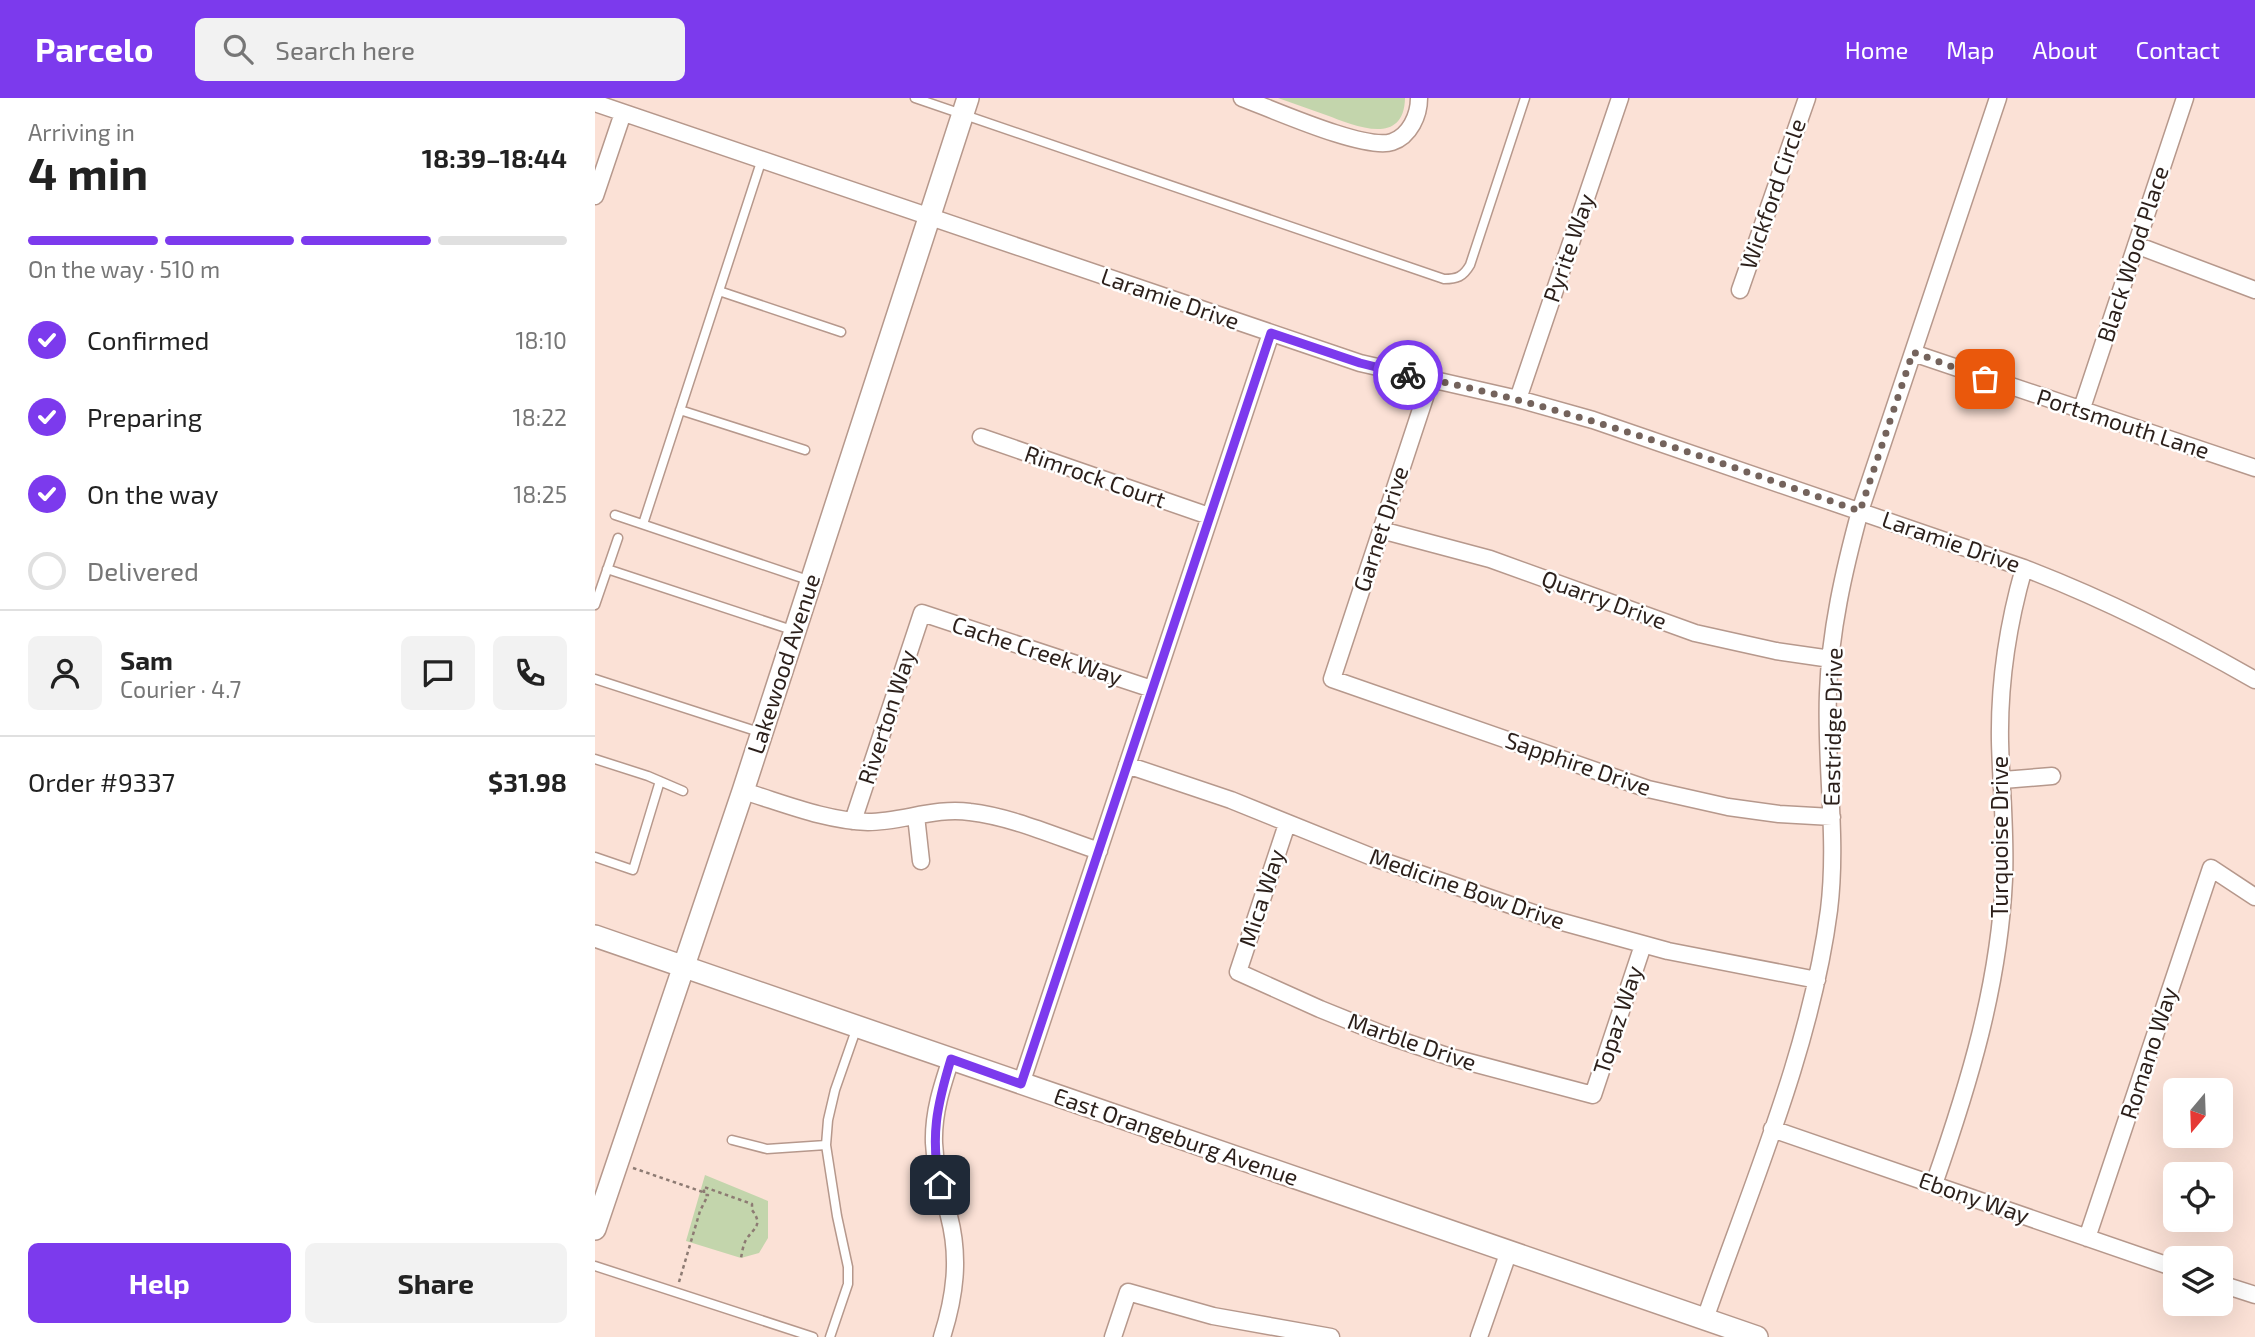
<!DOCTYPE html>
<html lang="en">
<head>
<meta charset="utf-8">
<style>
	:root { --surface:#fff; --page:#f2f2f2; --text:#222; --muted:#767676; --line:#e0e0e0; --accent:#7c3aed }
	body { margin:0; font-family:"Exo 2",sans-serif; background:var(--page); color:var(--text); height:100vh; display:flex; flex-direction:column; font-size:26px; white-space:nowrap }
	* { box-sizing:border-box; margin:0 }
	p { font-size:23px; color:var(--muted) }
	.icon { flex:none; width:38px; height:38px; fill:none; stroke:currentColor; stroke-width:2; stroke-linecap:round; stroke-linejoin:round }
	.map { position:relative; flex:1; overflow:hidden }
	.panel { display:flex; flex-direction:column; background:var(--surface); width:595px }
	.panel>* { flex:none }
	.needle { width:46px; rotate:199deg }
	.buttons { position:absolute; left:1568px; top:980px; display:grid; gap:14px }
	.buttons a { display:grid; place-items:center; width:70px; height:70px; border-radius:10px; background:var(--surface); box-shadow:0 7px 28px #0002; font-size:35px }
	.pin { position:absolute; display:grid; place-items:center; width:60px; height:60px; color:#fff; margin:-30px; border-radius:14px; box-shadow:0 4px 10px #0006 }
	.courier { position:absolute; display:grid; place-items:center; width:70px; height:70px; margin:-35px; border:5px solid #7c3aed; border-radius:50%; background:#fff; color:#222; box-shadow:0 2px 9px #0007 }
	.overview em { font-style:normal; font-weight:700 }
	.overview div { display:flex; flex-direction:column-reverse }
	.overview { display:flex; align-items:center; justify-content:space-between; height:119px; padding:0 28px }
	h1 { font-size:46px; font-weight:700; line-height:52px }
	.bar { display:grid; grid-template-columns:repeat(4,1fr); gap:10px 7px; align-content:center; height:84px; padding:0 28px }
	.bar i { height:9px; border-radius:5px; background:var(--line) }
	.bar .selected { background:var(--accent) }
	.bar p { grid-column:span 4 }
	.line { display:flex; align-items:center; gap:18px; padding:0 28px; border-top:2px solid var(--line) }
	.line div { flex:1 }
	.round { display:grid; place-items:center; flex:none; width:74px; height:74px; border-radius:10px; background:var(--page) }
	ol { padding:0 28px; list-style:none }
	li { display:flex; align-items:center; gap:21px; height:77px }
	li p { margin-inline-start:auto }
	li .icon { padding:7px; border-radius:50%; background:var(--accent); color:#fff; stroke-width:4 }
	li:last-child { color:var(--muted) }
	li i { width:38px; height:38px; border:4px solid var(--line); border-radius:50% }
	.button { display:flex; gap:14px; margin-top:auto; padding:14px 28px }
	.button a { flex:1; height:80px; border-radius:10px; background:var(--accent); color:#fff; font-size:28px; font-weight:700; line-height:80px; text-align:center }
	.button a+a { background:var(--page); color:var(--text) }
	header { display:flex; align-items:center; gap:42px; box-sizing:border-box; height:98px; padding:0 35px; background:var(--accent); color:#fff }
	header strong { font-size:33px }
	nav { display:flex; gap:38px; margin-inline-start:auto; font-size:24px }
	.search { width:490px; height:63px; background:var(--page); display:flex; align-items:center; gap:18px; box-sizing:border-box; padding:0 24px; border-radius:10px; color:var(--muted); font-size:26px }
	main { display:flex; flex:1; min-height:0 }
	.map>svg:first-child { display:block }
	.green { fill:#c3d5ac }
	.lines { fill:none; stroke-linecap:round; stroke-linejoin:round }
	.service-casing { stroke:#b6988c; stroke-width:11 }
	.minor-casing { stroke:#b6988c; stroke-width:19 }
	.tertiary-casing { stroke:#b6988c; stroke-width:24 }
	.path { stroke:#8d7b73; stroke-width:2.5; stroke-dasharray:3.5 3.5; stroke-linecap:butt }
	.service { stroke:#fff; stroke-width:8 }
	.minor { stroke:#fff; stroke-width:16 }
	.tertiary { stroke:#fff; stroke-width:21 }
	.done { stroke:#74635c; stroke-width:7; stroke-dasharray:0 12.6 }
	.route { stroke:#7c3aed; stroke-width:9 }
	.labels { text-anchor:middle; stroke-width:5; stroke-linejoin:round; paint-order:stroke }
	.street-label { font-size:23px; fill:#2b1f1a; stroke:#fff }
</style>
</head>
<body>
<header>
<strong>Parcelo</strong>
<div class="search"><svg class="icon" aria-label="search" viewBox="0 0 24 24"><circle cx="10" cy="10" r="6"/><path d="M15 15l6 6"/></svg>Search here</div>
<nav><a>Home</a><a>Map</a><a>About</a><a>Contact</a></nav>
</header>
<main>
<section class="panel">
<div class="overview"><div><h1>4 min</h1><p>Arriving in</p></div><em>18:39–18:44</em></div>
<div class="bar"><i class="selected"></i><i class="selected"></i><i class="selected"></i><i></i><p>On the way · 510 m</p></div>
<ol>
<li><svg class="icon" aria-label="check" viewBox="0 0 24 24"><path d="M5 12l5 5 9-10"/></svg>Confirmed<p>18:10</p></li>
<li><svg class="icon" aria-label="check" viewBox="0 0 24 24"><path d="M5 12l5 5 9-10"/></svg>Preparing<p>18:22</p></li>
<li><svg class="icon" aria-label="check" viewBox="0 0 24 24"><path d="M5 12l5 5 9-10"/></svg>On the way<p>18:25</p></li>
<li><i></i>Delivered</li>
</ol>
<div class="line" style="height:126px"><a class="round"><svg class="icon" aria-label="person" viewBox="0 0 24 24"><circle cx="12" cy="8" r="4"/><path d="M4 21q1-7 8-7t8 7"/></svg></a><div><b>Sam</b><p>Courier · 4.7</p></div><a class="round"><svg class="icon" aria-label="chat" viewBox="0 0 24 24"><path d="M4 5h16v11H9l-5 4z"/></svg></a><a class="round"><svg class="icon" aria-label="phone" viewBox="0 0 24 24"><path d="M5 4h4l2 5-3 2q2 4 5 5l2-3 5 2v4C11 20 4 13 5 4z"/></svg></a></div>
<div class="line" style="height:91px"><div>Order #9337</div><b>$31.98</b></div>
<div class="button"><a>Help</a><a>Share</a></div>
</section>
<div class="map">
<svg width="1660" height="1239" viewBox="0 0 1660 1239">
	<rect width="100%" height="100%" fill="#fbe1d6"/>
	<!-- green -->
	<path class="green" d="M683,0H810C809,50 758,27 731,17C715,11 699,6 683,0Z
		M110,1077L173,1103V1140L164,1155L146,1160L91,1143Z"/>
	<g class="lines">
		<!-- service casing -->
		<g class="service-casing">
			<path id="service" d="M320,0L849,181C862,181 868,179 875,167L930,0
				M124,193L246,234
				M85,312L210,352
				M20,417L216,483
				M48,426L167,61
				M12,471L197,532
				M0,507L23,440
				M0,581L167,635
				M0,661L53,678L88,693
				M0,759L38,772L65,683
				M137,1042L172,1051L231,1047
				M0,1168L218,1239
				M235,1239L253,1186V1169L242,1118L231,1047L233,1022L240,992L262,929"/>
		</g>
		<!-- minor casing -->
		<g class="minor-casing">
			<path id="minor" d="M647,0C677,11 770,53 797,44C815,38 824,17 824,0
				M0,5L765,265L923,301L998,322L1429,470C1512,502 1583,538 1660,582
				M0,98L28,15
				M1541,147L1660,192
				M1145,192L1212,0
				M1318,255L1660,370
				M836,281L737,581L1053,691L1133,709L1184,716L1237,719
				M923,301L1025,0
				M1486,313L1590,0
				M386,339L614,418
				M786,432L895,461L1100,535L1181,553L1236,561
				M532,667L636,702L782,761L953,820L1073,853L1222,882
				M1408,682L1457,678
				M148,693C188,705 231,723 273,724C307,724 340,709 375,714C418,719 462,739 504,753
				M321,718L326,763
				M258,723L327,515L557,591
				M692,726L643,874L725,911L787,936L855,959L998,997L1048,847
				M426,986L676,235
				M1177,1031L1580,1170
				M1339,1086C1374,986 1404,888 1409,781C1411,735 1406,689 1405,643C1404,584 1413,526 1429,470
				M1492,1140L1616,770L1660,799
				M1626,1186L1660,1197
				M1110,1221C1156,1088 1216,951 1234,812C1243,739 1230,667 1233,595C1235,533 1249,472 1265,413L1403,0
				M347,1239C360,1198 365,1160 354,1118C348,1093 340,1071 339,1045C338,1015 347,988 356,961
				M518,1239L533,1194L618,1218L736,1239
				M884,1239L914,1153"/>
		</g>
		<!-- tertiary casing -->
		<g class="tertiary-casing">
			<path id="tertiary" d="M0,838L1162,1239
				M0,1131L148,693L373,0"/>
		</g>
		<!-- path -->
		<path class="path" d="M38,1070L108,1094
			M84,1184L105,1113L113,1097H109V1089L157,1106V1112C169,1128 158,1130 151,1142C148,1147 147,1155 146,1160"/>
		<!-- service -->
		<use href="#service" class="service"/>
		<!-- minor -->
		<use href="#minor" class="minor"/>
		<!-- tertiary -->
		<use href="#tertiary" class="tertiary"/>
	</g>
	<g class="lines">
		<!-- done -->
		<path class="done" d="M813,277C968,306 1115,362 1265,413L1318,254L1390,281"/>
		<!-- route -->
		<path class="route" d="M345,1087C335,1039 342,1007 356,961L426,986L676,235L765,265L813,277"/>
	</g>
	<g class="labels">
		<!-- street labels -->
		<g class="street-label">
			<text transform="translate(1178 96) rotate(-71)" y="8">Wickford Circle</text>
			<text transform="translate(974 150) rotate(-71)" y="8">Pyrite Way</text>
			<text transform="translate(1538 156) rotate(-72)" y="8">Black Wood Place</text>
			<text transform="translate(575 201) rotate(19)" y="8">Laramie Drive</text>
			<text transform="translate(1528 326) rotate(18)" y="8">Portsmouth Lane</text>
			<text transform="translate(500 379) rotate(19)" y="8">Rimrock Court</text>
			<text transform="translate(786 431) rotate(-72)" y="8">Garnet Drive</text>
			<text transform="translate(1356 444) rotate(19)" y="8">Laramie Drive</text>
			<text transform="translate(1009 502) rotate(20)" y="8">Quarry Drive</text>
			<text transform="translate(442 553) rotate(18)" y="8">Cache Creek Way</text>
			<text transform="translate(189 566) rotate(-72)" y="8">Lakewood Avenue</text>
			<text transform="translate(292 619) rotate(-72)" y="8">Riverton Way</text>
			<text transform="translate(1238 629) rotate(-89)" y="8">Eastridge Drive</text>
			<text transform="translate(983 666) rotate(19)" y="8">Sapphire Drive</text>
			<text transform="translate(1405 739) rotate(-90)" y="8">Turquoise Drive</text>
			<text transform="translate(872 791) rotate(19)" y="8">Medicine Bow Drive</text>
			<text transform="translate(667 800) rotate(-72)" y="8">Mica Way</text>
			<text transform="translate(1023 922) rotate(-72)" y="8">Topaz Way</text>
			<text transform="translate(817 944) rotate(19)" y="8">Marble Drive</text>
			<text transform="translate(1554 955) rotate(-72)" y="8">Romano Way</text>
			<text transform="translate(581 1039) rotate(19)" y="8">East Orangeburg Avenue</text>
			<text transform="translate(1379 1100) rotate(19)" y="8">Ebony Way</text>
		</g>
	</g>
</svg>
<div class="buttons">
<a><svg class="needle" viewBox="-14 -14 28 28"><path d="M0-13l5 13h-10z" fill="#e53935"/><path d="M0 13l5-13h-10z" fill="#767676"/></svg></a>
<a><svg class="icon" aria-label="locate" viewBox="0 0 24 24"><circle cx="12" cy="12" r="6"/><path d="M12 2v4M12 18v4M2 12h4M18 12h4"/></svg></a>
<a><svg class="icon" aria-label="layers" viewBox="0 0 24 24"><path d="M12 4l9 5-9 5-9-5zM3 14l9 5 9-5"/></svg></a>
</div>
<div class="pin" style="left:1390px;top:281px;background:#ea580c"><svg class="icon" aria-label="bag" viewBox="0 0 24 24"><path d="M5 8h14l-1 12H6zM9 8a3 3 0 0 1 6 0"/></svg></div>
<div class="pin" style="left:345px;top:1087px;background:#1f2937"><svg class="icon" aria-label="home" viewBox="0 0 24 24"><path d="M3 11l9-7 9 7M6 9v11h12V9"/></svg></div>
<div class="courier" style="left:813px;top:277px"><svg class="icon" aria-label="bike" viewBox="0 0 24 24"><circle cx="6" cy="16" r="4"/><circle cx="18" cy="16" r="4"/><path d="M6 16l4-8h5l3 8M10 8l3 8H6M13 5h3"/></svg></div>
</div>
</main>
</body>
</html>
